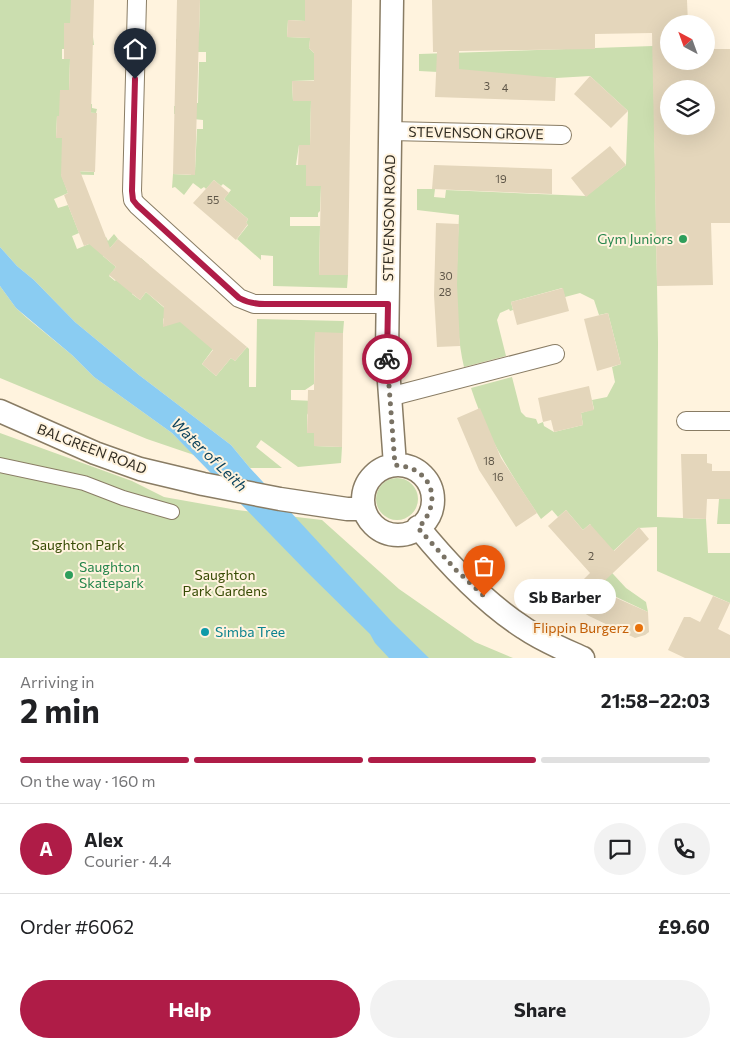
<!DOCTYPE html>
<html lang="en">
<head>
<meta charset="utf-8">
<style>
	:root { --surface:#fff; --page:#f2f2f2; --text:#202124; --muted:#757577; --line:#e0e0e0; --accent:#af1c47 }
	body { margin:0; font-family:Commissioner,sans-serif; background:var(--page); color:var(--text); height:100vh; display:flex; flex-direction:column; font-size:19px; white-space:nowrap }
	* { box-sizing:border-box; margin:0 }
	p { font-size:16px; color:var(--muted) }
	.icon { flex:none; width:28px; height:28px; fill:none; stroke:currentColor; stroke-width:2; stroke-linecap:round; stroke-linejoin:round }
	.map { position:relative; height:658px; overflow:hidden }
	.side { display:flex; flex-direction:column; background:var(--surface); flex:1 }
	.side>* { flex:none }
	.needle { width:32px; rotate:319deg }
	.controls { position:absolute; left:660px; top:15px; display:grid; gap:10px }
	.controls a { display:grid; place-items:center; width:55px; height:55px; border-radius:50%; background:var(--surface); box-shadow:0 5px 20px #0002; font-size:25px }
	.pin { position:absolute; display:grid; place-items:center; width:42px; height:42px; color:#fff; margin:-51px -21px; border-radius:50% 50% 50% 0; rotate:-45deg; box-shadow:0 0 5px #0007 }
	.pin .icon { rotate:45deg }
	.courier { position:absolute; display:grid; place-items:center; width:50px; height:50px; margin:-25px; border:4px solid #af1c47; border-radius:50%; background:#fff; color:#222; box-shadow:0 1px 6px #0007 }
	.bubble { position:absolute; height:35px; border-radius:18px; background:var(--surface); box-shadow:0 5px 20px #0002; font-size:16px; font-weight:700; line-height:35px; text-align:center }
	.head em { font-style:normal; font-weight:700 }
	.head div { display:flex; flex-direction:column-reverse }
	.head { display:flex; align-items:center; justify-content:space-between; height:85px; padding:0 20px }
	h1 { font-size:32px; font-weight:700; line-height:38px }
	.bar { display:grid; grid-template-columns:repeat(4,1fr); gap:8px 5px; align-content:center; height:60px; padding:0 20px }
	.bar i { height:6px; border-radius:4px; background:var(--line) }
	.bar .selected { background:var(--accent) }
	.bar p { grid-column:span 4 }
	.line { display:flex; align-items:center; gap:12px; padding:0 20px; border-top:1px solid var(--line) }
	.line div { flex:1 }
	.round { display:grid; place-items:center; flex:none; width:52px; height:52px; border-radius:26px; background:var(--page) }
	.primary-button { display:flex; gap:10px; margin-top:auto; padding:10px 20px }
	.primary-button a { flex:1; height:58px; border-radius:30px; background:var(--accent); color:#fff; font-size:20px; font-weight:700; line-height:58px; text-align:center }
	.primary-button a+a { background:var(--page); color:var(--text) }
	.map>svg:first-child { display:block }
	.green { fill:#cbdeaf }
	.water { fill:#8accf2 }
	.building { fill:#e4d6bb; fill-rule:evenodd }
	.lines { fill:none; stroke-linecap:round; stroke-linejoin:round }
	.pedestrian-casing { stroke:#897c64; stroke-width:16 }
	.minor-casing { stroke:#897c64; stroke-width:20 }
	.tertiary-casing { stroke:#897c64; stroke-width:25 }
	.pedestrian { stroke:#fff; stroke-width:14 }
	.minor { stroke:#fff; stroke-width:18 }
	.tertiary { stroke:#fff; stroke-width:22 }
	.done { stroke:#797264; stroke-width:5; stroke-dasharray:0 9 }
	.route { stroke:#af1c47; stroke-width:6 }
	.leisure-dot { fill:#2e9e5b; stroke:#fff3de; stroke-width:2 }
	.food-dot { fill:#e8710a; stroke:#fff3de; stroke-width:2 }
	.culture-dot { fill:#0f9aa8; stroke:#fff3de; stroke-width:2 }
	.labels { text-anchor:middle; stroke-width:4; stroke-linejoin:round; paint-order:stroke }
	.number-label { font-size:11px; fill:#5e5648 }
	.street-label { font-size:14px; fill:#312c22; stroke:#fff3de }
	.leisure-label { font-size:14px; fill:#27864d; stroke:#fff3de; text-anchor:end }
	.park-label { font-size:14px; fill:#374b04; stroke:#fff3de }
	.food-label { font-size:14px; fill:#c56008; stroke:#fff3de; text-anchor:end }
	.culture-label { font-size:14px; fill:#0d838f; stroke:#fff3de; text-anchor:start }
	.water-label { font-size:15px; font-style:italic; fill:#0c435d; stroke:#fff3de }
</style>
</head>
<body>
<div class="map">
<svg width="730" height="658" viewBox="0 0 730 658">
	<rect width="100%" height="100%" fill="#fff3de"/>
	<!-- green -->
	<path class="green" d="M0,0H71V23L64,24V31L74,32V36L93,37L94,45H74V49H62V59H70L69,90H60V99L73,104H92V108L97,109L96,113L78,112L77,116H57L56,138H73L75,171L94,172V175L61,174L68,193L54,199L58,208L68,205L79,233L72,236L77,249L106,237L108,241L114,234L118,239L103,256L116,267L109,276L115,281L125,269L129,272L141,258L149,265L137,279L132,294L140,300L146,292L169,312L163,319V324L166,326L179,315L213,349L202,364L216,376L231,358L235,361L247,347L249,349V387H256L257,319L344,321L343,333H315L314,384L305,390H291V400L315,401L307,415V432L314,433V446L342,447L341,463L298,467L261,440L256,447L282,468H250L231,445L139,375L75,322L34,280L17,266L0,247Z
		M200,0H305L323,22L288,20L287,37L312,38L310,40L309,48L314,53L322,80L292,81L293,101L311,100L310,145H299L296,165H309L306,172V186H321L320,211L318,213V217H290V226H320L319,274L348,275L347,288L273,286V256L261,255V260L237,239L248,225L246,223L248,219L224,199L231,190L223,184L221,186L214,180L206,189L204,187L201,189L193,183L184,195L175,187L172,188L173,174L191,175L192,171H195L197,129H203V120L193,119V115L174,114V106H193L194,103H198L199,62H206V52H195L176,47V39H195V34H199Z
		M653,46L658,343L657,517L706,519L708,553H730V603L657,571V527L638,528L608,556L590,524L583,530L566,510L558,517L552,510L541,519L537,513C510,473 486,435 471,388L512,377L521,412L526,417L536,419L538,424L543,422L544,426L554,432L583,425L581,413L594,409L592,400L607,397L615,382L612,367L621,364L608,313L599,315L594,300L580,293L565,297L562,288L511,302L513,310L510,311L509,309L500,313L497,320L506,356L464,367C453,319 457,265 459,215L417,210V189H435L434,197L445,198L446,190L586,196L626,165L628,111L590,76L556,78L419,71V54Z
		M0,286L16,308L27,318L72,355L94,377L172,433L194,455L147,439L0,378Z
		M0,433L132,481L164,497L237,510L322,520L399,589L475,642L513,658H0Z
		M376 499a21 21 0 1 1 42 0a21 21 0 1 1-42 0Z
		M719,499H730V524H717Z
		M602,562L626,588L646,602L648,612L591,585Z"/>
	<!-- water -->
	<path class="water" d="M0,247L17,266L34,280L75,322L139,375L231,445L250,468L392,622L429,658H389L375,643L370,634L306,571L172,433L94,377L72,355L16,308L0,286Z"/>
	<!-- building -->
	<path class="building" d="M71,0H94L91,113H97L95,172L80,171L110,248L118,239L247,347L235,361L231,358L216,376L202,364L213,350L180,322L163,327L164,307L146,292L140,300L109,275L116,267L89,244L84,246L64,195L68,193L61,176L62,138H56L57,116H59L60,90H69L70,59H64V23H70Z
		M177,0H200L195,175L173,174Z
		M305,0H352L348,275H319L321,186H306V165H298L299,145H310L311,101H293L292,81H314V53L309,48L310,38L287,37L288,20L305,21Z
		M432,0H687L688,24H669V61H706V49H730V223H711L713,285L657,286L652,33L595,34V49L459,51V69L556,78L555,101L435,97L437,52H433ZM669,89H706V126H669Z
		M590,76L628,111L611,128L574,94Z
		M610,146L626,165L586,197L571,178Z
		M434,165L552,169V194L432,189Z
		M214,180L229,193L224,199L248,219L246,223L248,224L236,240L193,203Z
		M436,223L459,224L457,284L460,346L437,347L434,295Z
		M563,288L569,311L517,325L511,302Z
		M608,313L621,364L597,371L584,319Z
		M315,332L343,333L342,447L314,446V433H307L308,390H314Z
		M589,386L594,410L581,413L583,425L554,432L551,420L543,422L538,398Z
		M480,408L501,458L537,513L516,527L479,470L457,418Z
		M681,454H707V463L712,464V471H730V499H707L706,519L683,518Z
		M566,510L583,530L590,524L614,551L639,527L649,539L596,589L648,612L649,632L645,635L635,638L589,616L563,600L590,573L548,526Z
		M713,596L730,603L718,629L730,635V658H685L668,650L684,617H690L700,622Z"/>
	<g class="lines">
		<!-- pedestrian casing -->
		<g class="pedestrian-casing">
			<path id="pedestrian" d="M0,465L84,483L123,498L172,512"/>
		</g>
		<!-- minor casing -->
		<g class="minor-casing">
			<path id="minor" d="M137,0L132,191L133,200L137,205L239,298L254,304H388
				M390,131L562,135
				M389,397L555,354
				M686,421H730"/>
		</g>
		<!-- tertiary casing -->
		<g class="tertiary-casing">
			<path id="tertiary" d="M392,0L387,354L395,465
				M0,411L95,453L140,469L203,484L280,499L347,509H364
				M363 500a35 35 0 1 1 70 0a35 35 0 1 1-70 0Z
				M418,527C449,565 484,602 524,628C543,641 563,649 583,658"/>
		</g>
		<!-- pedestrian -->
		<use href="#pedestrian" class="pedestrian"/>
		<!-- minor -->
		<use href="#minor" class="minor"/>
		<!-- tertiary -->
		<use href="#tertiary" class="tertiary"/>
	</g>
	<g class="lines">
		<!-- done -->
		<path class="done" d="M387,359L395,465C432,467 444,502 418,528L456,570L484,596"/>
		<!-- route -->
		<path class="route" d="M135,79L132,191L133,200L137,205L239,298C248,303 255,304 265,304H388L387,359"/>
	</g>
	<!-- markers -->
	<g class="leisure-dot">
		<circle cx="683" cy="239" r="5"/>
		<circle cx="69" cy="575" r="5"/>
	</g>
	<circle class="food-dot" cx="639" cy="628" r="5"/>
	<circle class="culture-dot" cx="205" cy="632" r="5"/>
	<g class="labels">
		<!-- number labels -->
		<g class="number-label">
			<text x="487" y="90">3</text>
			<text x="505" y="92">4</text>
			<text x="501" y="183">19</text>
			<text x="213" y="204">55</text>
			<text x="446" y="280">30</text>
			<text x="445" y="296">28</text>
			<text x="489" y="465">18</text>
			<text x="498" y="481">16</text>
			<text x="591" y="560">2</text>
		</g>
		<!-- street labels -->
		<g class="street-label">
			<text transform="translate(476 133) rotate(1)" y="5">STEVENSON GROVE</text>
			<text transform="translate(389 218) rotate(-89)" y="5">STEVENSON ROAD</text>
			<text transform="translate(92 449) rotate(21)" y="5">BALGREEN ROAD</text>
		</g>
		<!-- leisure labels -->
		<g class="leisure-label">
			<text x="673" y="244">Gym Juniors</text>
			<text x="79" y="572" text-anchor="start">Saughton<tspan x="79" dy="16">Skatepark</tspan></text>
		</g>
		<!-- park labels -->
		<g class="park-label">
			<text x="78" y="550">Saughton Park</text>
			<text x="225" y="580">Saughton<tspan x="225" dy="16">Park Gardens</tspan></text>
		</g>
		<!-- food labels -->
		<g class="food-label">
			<text x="629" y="633">Flippin Burgerz</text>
		</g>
		<!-- culture labels -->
		<g class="culture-label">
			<text x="215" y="637">Simba Tree</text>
		</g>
		<!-- water labels -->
		<g class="water-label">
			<text transform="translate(209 455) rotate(44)" y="5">Water of Leith</text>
		</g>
	</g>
</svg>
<div class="controls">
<a><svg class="needle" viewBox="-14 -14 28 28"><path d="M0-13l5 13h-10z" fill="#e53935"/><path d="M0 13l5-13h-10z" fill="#757577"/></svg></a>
<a><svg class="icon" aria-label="layers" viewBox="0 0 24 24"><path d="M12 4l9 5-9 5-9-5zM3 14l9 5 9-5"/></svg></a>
</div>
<div class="pin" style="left:484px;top:596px;background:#ea580c"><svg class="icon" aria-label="bag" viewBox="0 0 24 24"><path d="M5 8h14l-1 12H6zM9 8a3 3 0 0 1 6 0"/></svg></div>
<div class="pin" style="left:135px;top:79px;background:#1f2937"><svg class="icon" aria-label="home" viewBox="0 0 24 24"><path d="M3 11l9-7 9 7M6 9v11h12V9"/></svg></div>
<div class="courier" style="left:387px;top:359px"><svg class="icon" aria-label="bike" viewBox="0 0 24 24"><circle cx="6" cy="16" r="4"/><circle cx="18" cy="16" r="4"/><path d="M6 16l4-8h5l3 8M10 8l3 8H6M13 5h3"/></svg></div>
<div class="bubble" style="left:514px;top:579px;width:102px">Sb Barber</div>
</div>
<section class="side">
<div class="head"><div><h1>2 min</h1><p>Arriving in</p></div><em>21:58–22:03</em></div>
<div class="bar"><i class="selected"></i><i class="selected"></i><i class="selected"></i><i></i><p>On the way · 160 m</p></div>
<div class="line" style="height:90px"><b class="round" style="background:var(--accent);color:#fff">A</b><div><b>Alex</b><p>Courier · 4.4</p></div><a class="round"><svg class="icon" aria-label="chat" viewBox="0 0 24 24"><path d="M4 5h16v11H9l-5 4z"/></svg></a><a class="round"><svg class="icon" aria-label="phone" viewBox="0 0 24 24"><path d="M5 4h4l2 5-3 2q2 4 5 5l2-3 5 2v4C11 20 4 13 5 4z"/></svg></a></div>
<div class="line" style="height:65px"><div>Order #6062</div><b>£9.60</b></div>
<div class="primary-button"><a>Help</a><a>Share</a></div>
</section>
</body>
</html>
